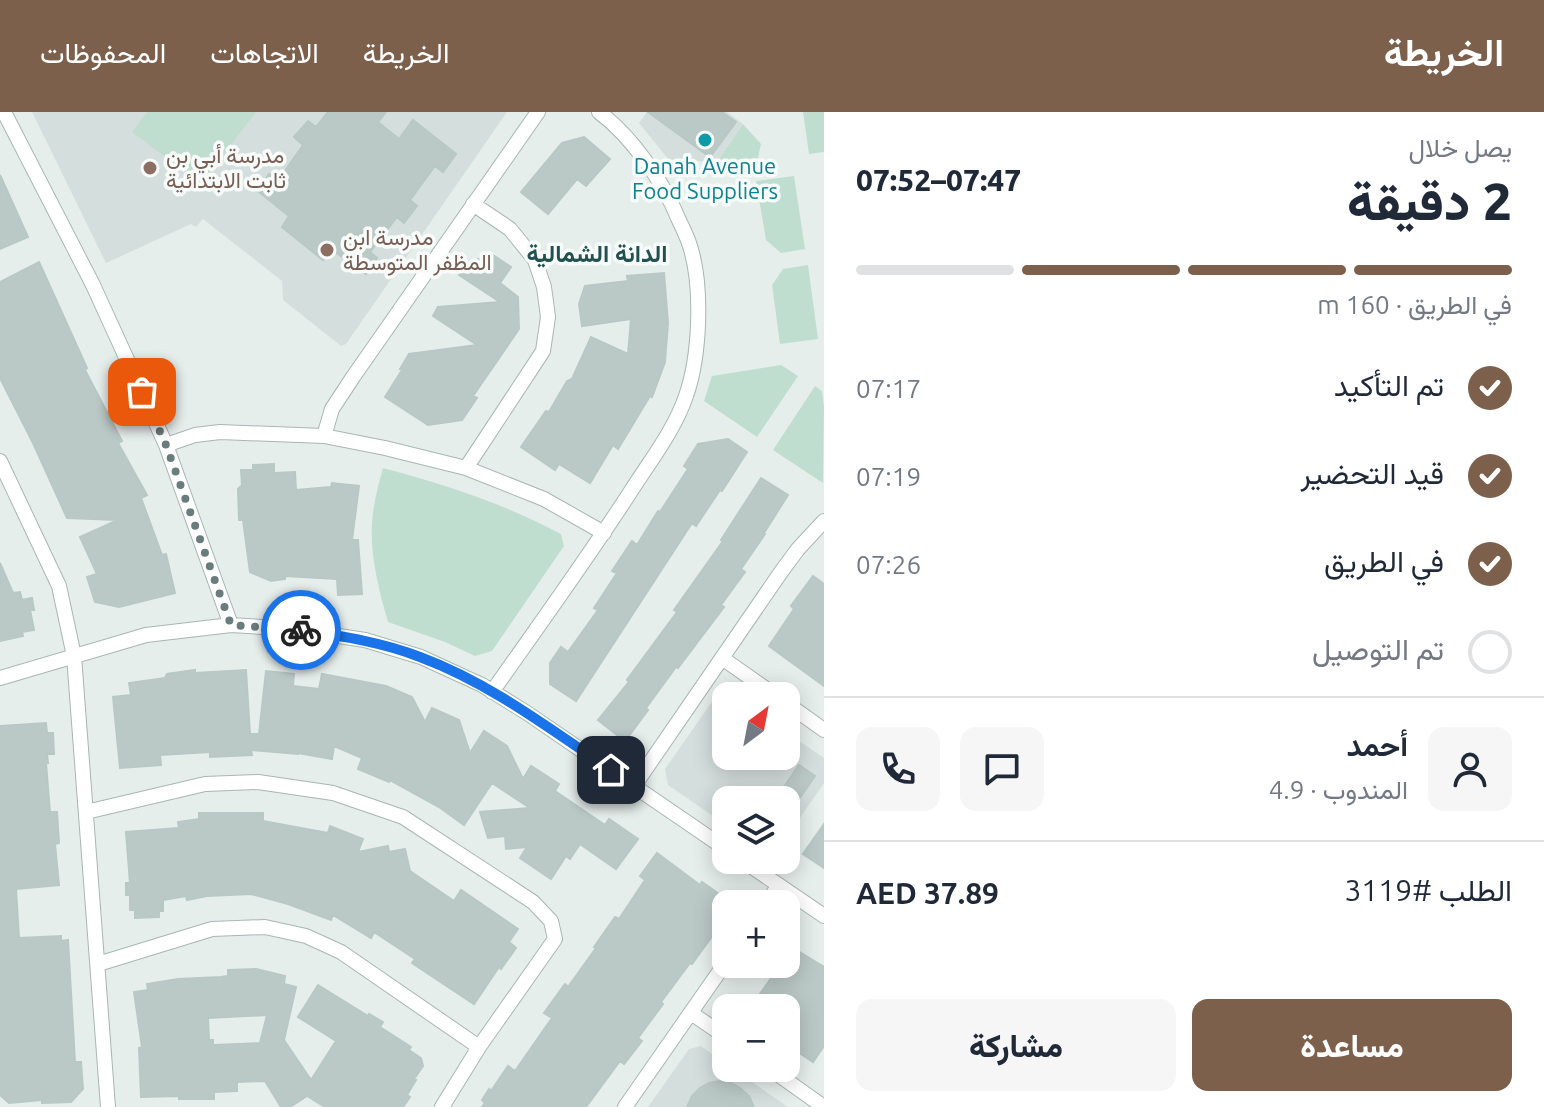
<!DOCTYPE html>
<html lang="ar">
<head>
<meta charset="utf-8">
<style>
	:root { --surface:#fff; --page:#f6f6f7; --text:#1f2937; --muted:#747a83; --line:#e0e1e3; --accent:#7c604c }
	body { margin:0; font-family:Ubuntu,Vazirmatn,sans-serif; background:var(--page); color:var(--text); direction:rtl; height:100vh; display:flex; flex-direction:column; font-size:30px; white-space:nowrap }
	* { box-sizing:border-box; margin:0 }
	p { font-size:26px; color:var(--muted) }
	.icon { flex:none; width:44px; height:44px; fill:none; stroke:currentColor; stroke-width:2; stroke-linecap:round; stroke-linejoin:round }
	.map { position:relative; flex:1; overflow:hidden; direction:ltr }
	.details { display:flex; flex-direction:column; background:var(--surface); width:720px }
	.details>* { flex:none }
	.needle { width:52px; rotate:32deg }
	.controls { position:absolute; left:712px; top:570px; display:grid; gap:16px }
	.controls a { display:grid; place-items:center; width:88px; height:88px; border-radius:16px; background:var(--surface); box-shadow:0 4px 20px #0003; font-size:40px }
	.pin { position:absolute; display:grid; place-items:center; width:68px; height:68px; color:#fff; margin:-34px; border-radius:16px; box-shadow:0 4px 12px #0006 }
	.courier { position:absolute; display:grid; place-items:center; width:80px; height:80px; margin:-40px; border:6px solid #1a73e8; border-radius:50%; background:#fff; color:#222; box-shadow:0 2px 10px #0007 }
	.headline em { font-style:normal; font-weight:800 }
	.headline div { display:flex; flex-direction:column-reverse }
	.headline { display:flex; align-items:center; justify-content:space-between; height:136px; padding:0 32px }
	h1 { font-size:52px; font-weight:800; line-height:60px }
	.bar { display:grid; grid-template-columns:repeat(4,1fr); gap:12px 8px; align-content:center; height:96px; padding:0 32px }
	.bar i { height:10px; border-radius:6px; background:var(--line) }
	.bar .selected { background:var(--accent) }
	.bar p { grid-column:span 4 }
	.line { display:flex; align-items:center; gap:20px; padding:0 32px; border-top:2px solid var(--line) }
	.line div { flex:1 }
	.round { display:grid; place-items:center; flex:none; width:84px; height:84px; border-radius:16px; background:var(--page) }
	ol { padding:0 32px; list-style:none }
	li { display:flex; align-items:center; gap:24px; height:88px }
	li p { margin-inline-start:auto }
	li .icon { padding:8px; border-radius:50%; background:var(--accent); color:#fff; stroke-width:4 }
	li:last-child { color:var(--muted) }
	li i { width:44px; height:44px; border:4px solid var(--line); border-radius:50% }
	.action { display:flex; gap:16px; margin-top:auto; padding:16px 32px }
	.action a { flex:1; height:92px; border-radius:16px; background:var(--accent); color:#fff; font-size:32px; font-weight:800; line-height:92px; text-align:center }
	.action a+a { background:var(--page); color:var(--text) }
	header { display:flex; align-items:center; gap:48px; box-sizing:border-box; height:112px; padding:0 40px; background:var(--accent); color:#fff }
	header strong { font-size:38px }
	nav { display:flex; gap:44px; margin-inline-start:auto; font-size:28px }
	main { display:flex; flex:1; min-height:0 }
	.map>svg:first-child { display:block }
	.built { fill:#d4dedc }
	.green { fill:#c0decf }
	.building { fill:#bbc9c6; stroke:#b8c8c5; stroke-width:2; fill-rule:evenodd }
	.lines { fill:none; stroke-linecap:round; stroke-linejoin:round }
	.street-casing { stroke:#a8b6b5; stroke-width:16 }
	.street { stroke:#fff; stroke-width:14 }
	.done { stroke:#697d7c; stroke-width:8; stroke-dasharray:0 14.4 }
	.route { stroke:#1a73e8; stroke-width:10 }
	.culture-dot { fill:#0f9aa8; stroke:#f7fbfa; stroke-width:3 }
	.education-dot { fill:#8d6e63; stroke:#f7fbfa; stroke-width:3 }
	.labels { text-anchor:middle; stroke-width:7; stroke-linejoin:round; paint-order:stroke }
	.education-label { font-size:22px; fill:#785e54; stroke:#f7fbfa; text-anchor:start }
	.culture-label { font-size:22px; fill:#0d838f; stroke:#f7fbfa }
	.neighbourhood-label { font-size:24px; font-weight:bold; fill:#215251; stroke:#f7fbfa }
</style>
</head>
<body>
<header>
<strong>الخريطة</strong>
<nav><a>الخريطة</a><a>الاتجاهات</a><a>المحفوظات</a></nav>
</header>
<main>
<section class="details">
<div class="headline"><div><h1>2 دقيقة</h1><p>يصل خلال</p></div><em>07:47–07:52</em></div>
<div class="bar"><i class="selected"></i><i class="selected"></i><i class="selected"></i><i></i><p>في الطريق · 160 m</p></div>
<ol>
<li><svg class="icon" aria-label="check" viewBox="0 0 24 24"><path d="M5 12l5 5 9-10"/></svg>تم التأكيد<p>07:17</p></li>
<li><svg class="icon" aria-label="check" viewBox="0 0 24 24"><path d="M5 12l5 5 9-10"/></svg>قيد التحضير<p>07:19</p></li>
<li><svg class="icon" aria-label="check" viewBox="0 0 24 24"><path d="M5 12l5 5 9-10"/></svg>في الطريق<p>07:26</p></li>
<li><i></i>تم التوصيل</li>
</ol>
<div class="line" style="height:144px"><a class="round"><svg class="icon" aria-label="person" viewBox="0 0 24 24"><circle cx="12" cy="8" r="4"/><path d="M4 21q1-7 8-7t8 7"/></svg></a><div><b>أحمد</b><p>المندوب · 4.9</p></div><a class="round"><svg class="icon" aria-label="chat" viewBox="0 0 24 24"><path d="M4 5h16v11H9l-5 4z"/></svg></a><a class="round"><svg class="icon" aria-label="phone" viewBox="0 0 24 24"><path d="M5 4h4l2 5-3 2q2 4 5 5l2-3 5 2v4C11 20 4 13 5 4z"/></svg></a></div>
<div class="line" style="height:104px"><div>الطلب #3119</div><b>AED 37.89</b></div>
<div class="action"><a>مساعدة</a><a>مشاركة</a></div>
</section>
<div class="map">
<svg width="824" height="995" viewBox="0 0 824 995">
	<rect width="100%" height="100%" fill="#e6eeec"/>
	<!-- built -->
	<path class="built" d="M32,0H507L346,232L341,234L283,188L282,169L203,107L196,115L191,112L106,151Z
		M647,0H727L743,12L717,50L669,48L639,11Z
		M730,581L733,584H726V644H786V620L824,646V671L786,726V688H726V713L668,673L665,657L716,584Z
		M701,934L726,952V956H732L788,995H648L689,937Z"/>
	<!-- green -->
	<path class="green" d="M147,0H256L201,72L132,20Z
		M803,0H824V40L809,42Z
		M743,12L761,32L758,46L717,50Z
		M794,64L805,137L781,141L766,128L756,69Z
		M808,153L818,227L780,232L772,173L783,157Z
		M781,253L798,264L757,325L704,289L712,264Z
		M815,274L822,279L824,295L823,371L773,338Z
		M383,356C447,373 502,391 561,422L564,434L492,539L475,544L445,530L388,510C379,478 370,445 372,412C373,393 378,374 383,356Z"/>
	<!-- building -->
	<path class="building" d="M328,0H386L378,10L399,27L413,8L456,42L443,60L435,54L410,88L417,94L404,111L397,105L370,140L377,146L366,162L331,137L323,148L282,115L289,104L258,79L269,62L278,69L303,33L294,25L308,9L316,15Z
		M648,0H722L736,10L710,45Z
		M584,25L610,47L586,74L577,67L548,102L521,80L562,31Z
		M0,63L28,125L0,137Z
		M493,143L511,155L500,171L518,185L519,217L473,284L477,286L462,308L428,313L385,285L402,258L400,257L409,242L477,233L433,204L438,195L500,190L459,163L468,150Z
		M39,150L87,256L85,258L122,329L118,331L147,383L141,386L162,443L166,442L175,481L119,495L95,490L87,465L97,462L80,425L118,408L67,406L33,331L0,266V170Z
		M664,161L668,211L665,250L652,285L650,284L618,337L613,333L590,371L559,352L555,358L521,335L546,299L549,300L567,269L572,267L591,225L628,242L631,207L582,214L579,192L585,174L628,169L627,164Z
		M728,327L747,340L722,379L720,378L696,414L692,411L576,589L550,572V551L561,535L568,540L598,498L594,496L617,461L612,459L632,429L637,433L658,399L660,400L688,357L684,354L698,332Z
		M274,352V361L295,360L296,378L331,375L332,371L359,374L352,428H358L362,482L338,483L337,467L285,464V467L271,469L250,460L243,408H239L238,377L242,373L241,358H253V353Z
		M761,366L788,383L764,421L765,422L741,457L745,460L721,493L724,495L678,556L676,555L646,596L648,598L625,629L598,608L629,570L627,568L677,500L674,498L723,429L721,428Z
		M0,451L13,481L20,480L22,488L32,486L34,498H30L34,518L22,520L23,524L0,529Z
		M813,464L824,472V574L769,534L794,497L791,494Z
		M195,558V561L246,558L250,622H259L266,559L294,562L293,574L319,577L322,562L386,574L412,585L425,610L432,596L459,608L470,641L484,619L507,634L523,667L531,654L559,672L555,679L605,713L609,707L638,727L616,757L580,732L570,747L566,744L551,767L520,746L527,735L506,737L505,724L488,726L480,700L530,696L492,671L464,713L439,695L390,668L389,670L358,657L362,646L334,634L332,647L298,641V642L251,638L252,643L210,645V640L160,643L161,653L120,656L113,585L131,583L129,571L165,566L167,562Z
		M46,611L47,621H53L54,642H47L48,651H46L50,700H57L59,731L55,732L59,773L16,777L19,826L61,824V829L68,828L75,950H81L83,977L71,990L42,991V988L9,991L0,983V614Z
		M799,653L815,664L786,706V688H775Z
		M199,701H263V709L328,721L330,714L363,727L358,740L388,734L389,740L405,737L410,759L454,789L461,778L518,817L509,830L516,836L501,857L499,855L474,892L412,851L415,847L374,820L371,826L333,803L331,808L288,792L251,782L207,784L187,788L186,784L163,788V799H159V805L135,806V798H130V783H126V771H130L126,720L179,716L178,710L199,707Z
		M824,712V756L803,742Z
		M657,741L700,773L702,770L726,787V805L692,852L690,851L661,890L663,892L638,926L642,929L624,952L620,949L586,995H482L485,991L482,988L489,977L491,979L508,954L515,959L552,906L544,901L565,872L568,875L596,836L594,835L615,805L619,807L645,768L640,764Z
		M798,839L824,855V934L813,950L786,932V896H750L774,862L758,852H786V843Z
		M256,857L285,864L284,872L296,875L284,928L311,968L336,929L298,905L318,873L368,904L369,902L383,910L380,915L411,935L409,938L421,946L423,954L414,967L416,968L407,983L410,985L403,995H325L307,984L290,995H281L265,969L237,970V979L214,980V987H179V984L141,985L139,936L142,935L134,880L148,878L147,872L178,867L221,865L228,864V858ZM267,903L260,931L213,933V928H209L208,906Z
		M720,969L731,971L740,976L749,984L754,995H687L692,984L700,976L709,971Z"/>
	<g class="lines">
		<!-- street casing -->
		<g class="street-casing">
			<path id="street" d="M4,0L93,173L166,333L231,513
				M324,324L332,297L353,265L538,0
				M166,333L195,323L220,320L324,324L385,336L466,356L544,387L604,421
				M0,349L59,474L74,544L108,995
				M466,356L543,239L548,205L544,175L535,148L510,117L473,92
				M722,546L776,584
				M0,566L146,523L231,513L294,517L365,528L421,545L482,573L527,601L726,737
				M492,580C539,513 587,447 631,379C650,349 674,319 686,284C700,244 703,175 690,134C687,124 682,115 678,106C663,69 631,24 599,0
				M786,591L824,618
				M634,674L781,460L798,437L824,409
				M86,700L205,672L258,670L333,681L403,705L533,790L551,809L555,827L479,935L442,995
				M742,748L824,804
				M766,792L779,773
				M98,852L212,817L265,815L306,824L341,840L479,935
				M691,901L726,925
				M769,956L824,995
				M625,995L726,850"/>
		</g>
		<!-- street -->
		<use href="#street" class="street"/>
	</g>
	<g class="lines">
		<!-- done -->
		<path class="done" d="M142,280L166,333L231,513L301,518"/>
		<!-- route -->
		<path class="route" d="M301,518C341,524 382,530 420,545C490,571 550,617 611,658"/>
	</g>
	<!-- markers -->
	<circle class="culture-dot" cx="705" cy="28" r="8"/>
	<g class="education-dot">
		<circle cx="150" cy="56" r="8"/>
		<circle cx="327" cy="138" r="8"/>
	</g>
	<g class="labels">
		<!-- education labels -->
		<g class="education-label">
			<text x="166" y="51">مدرسة أبي بن<tspan x="166" dy="25">ثابت الابتدائية</tspan></text>
			<text x="343" y="133">مدرسة ابن<tspan x="343" dy="25">المظفر المتوسطة</tspan></text>
		</g>
		<!-- culture labels -->
		<g class="culture-label">
			<text x="705" y="62">Danah Avenue<tspan x="705" dy="25">Food Suppliers</tspan></text>
		</g>
		<!-- neighbourhood labels -->
		<g class="neighbourhood-label">
			<text x="597" y="150">الدانة الشمالية</text>
		</g>
	</g>
</svg>
<div class="controls">
<a><svg class="needle" viewBox="-14 -14 28 28"><path d="M0-13l5 13h-10z" fill="#e53935"/><path d="M0 13l5-13h-10z" fill="#747a83"/></svg></a>
<a><svg class="icon" aria-label="layers" viewBox="0 0 24 24"><path d="M12 4l9 5-9 5-9-5zM3 14l9 5 9-5"/></svg></a>
<a>+</a>
<a>−</a>
</div>
<div class="pin" style="left:142px;top:280px;background:#ea580c"><svg class="icon" aria-label="bag" viewBox="0 0 24 24"><path d="M5 8h14l-1 12H6zM9 8a3 3 0 0 1 6 0"/></svg></div>
<div class="pin" style="left:611px;top:658px;background:#1f2937"><svg class="icon" aria-label="home" viewBox="0 0 24 24"><path d="M3 11l9-7 9 7M6 9v11h12V9"/></svg></div>
<div class="courier" style="left:301px;top:518px"><svg class="icon" aria-label="bike" viewBox="0 0 24 24"><circle cx="6" cy="16" r="4"/><circle cx="18" cy="16" r="4"/><path d="M6 16l4-8h5l3 8M10 8l3 8H6M13 5h3"/></svg></div>
</div>
</main>
</body>
</html>
